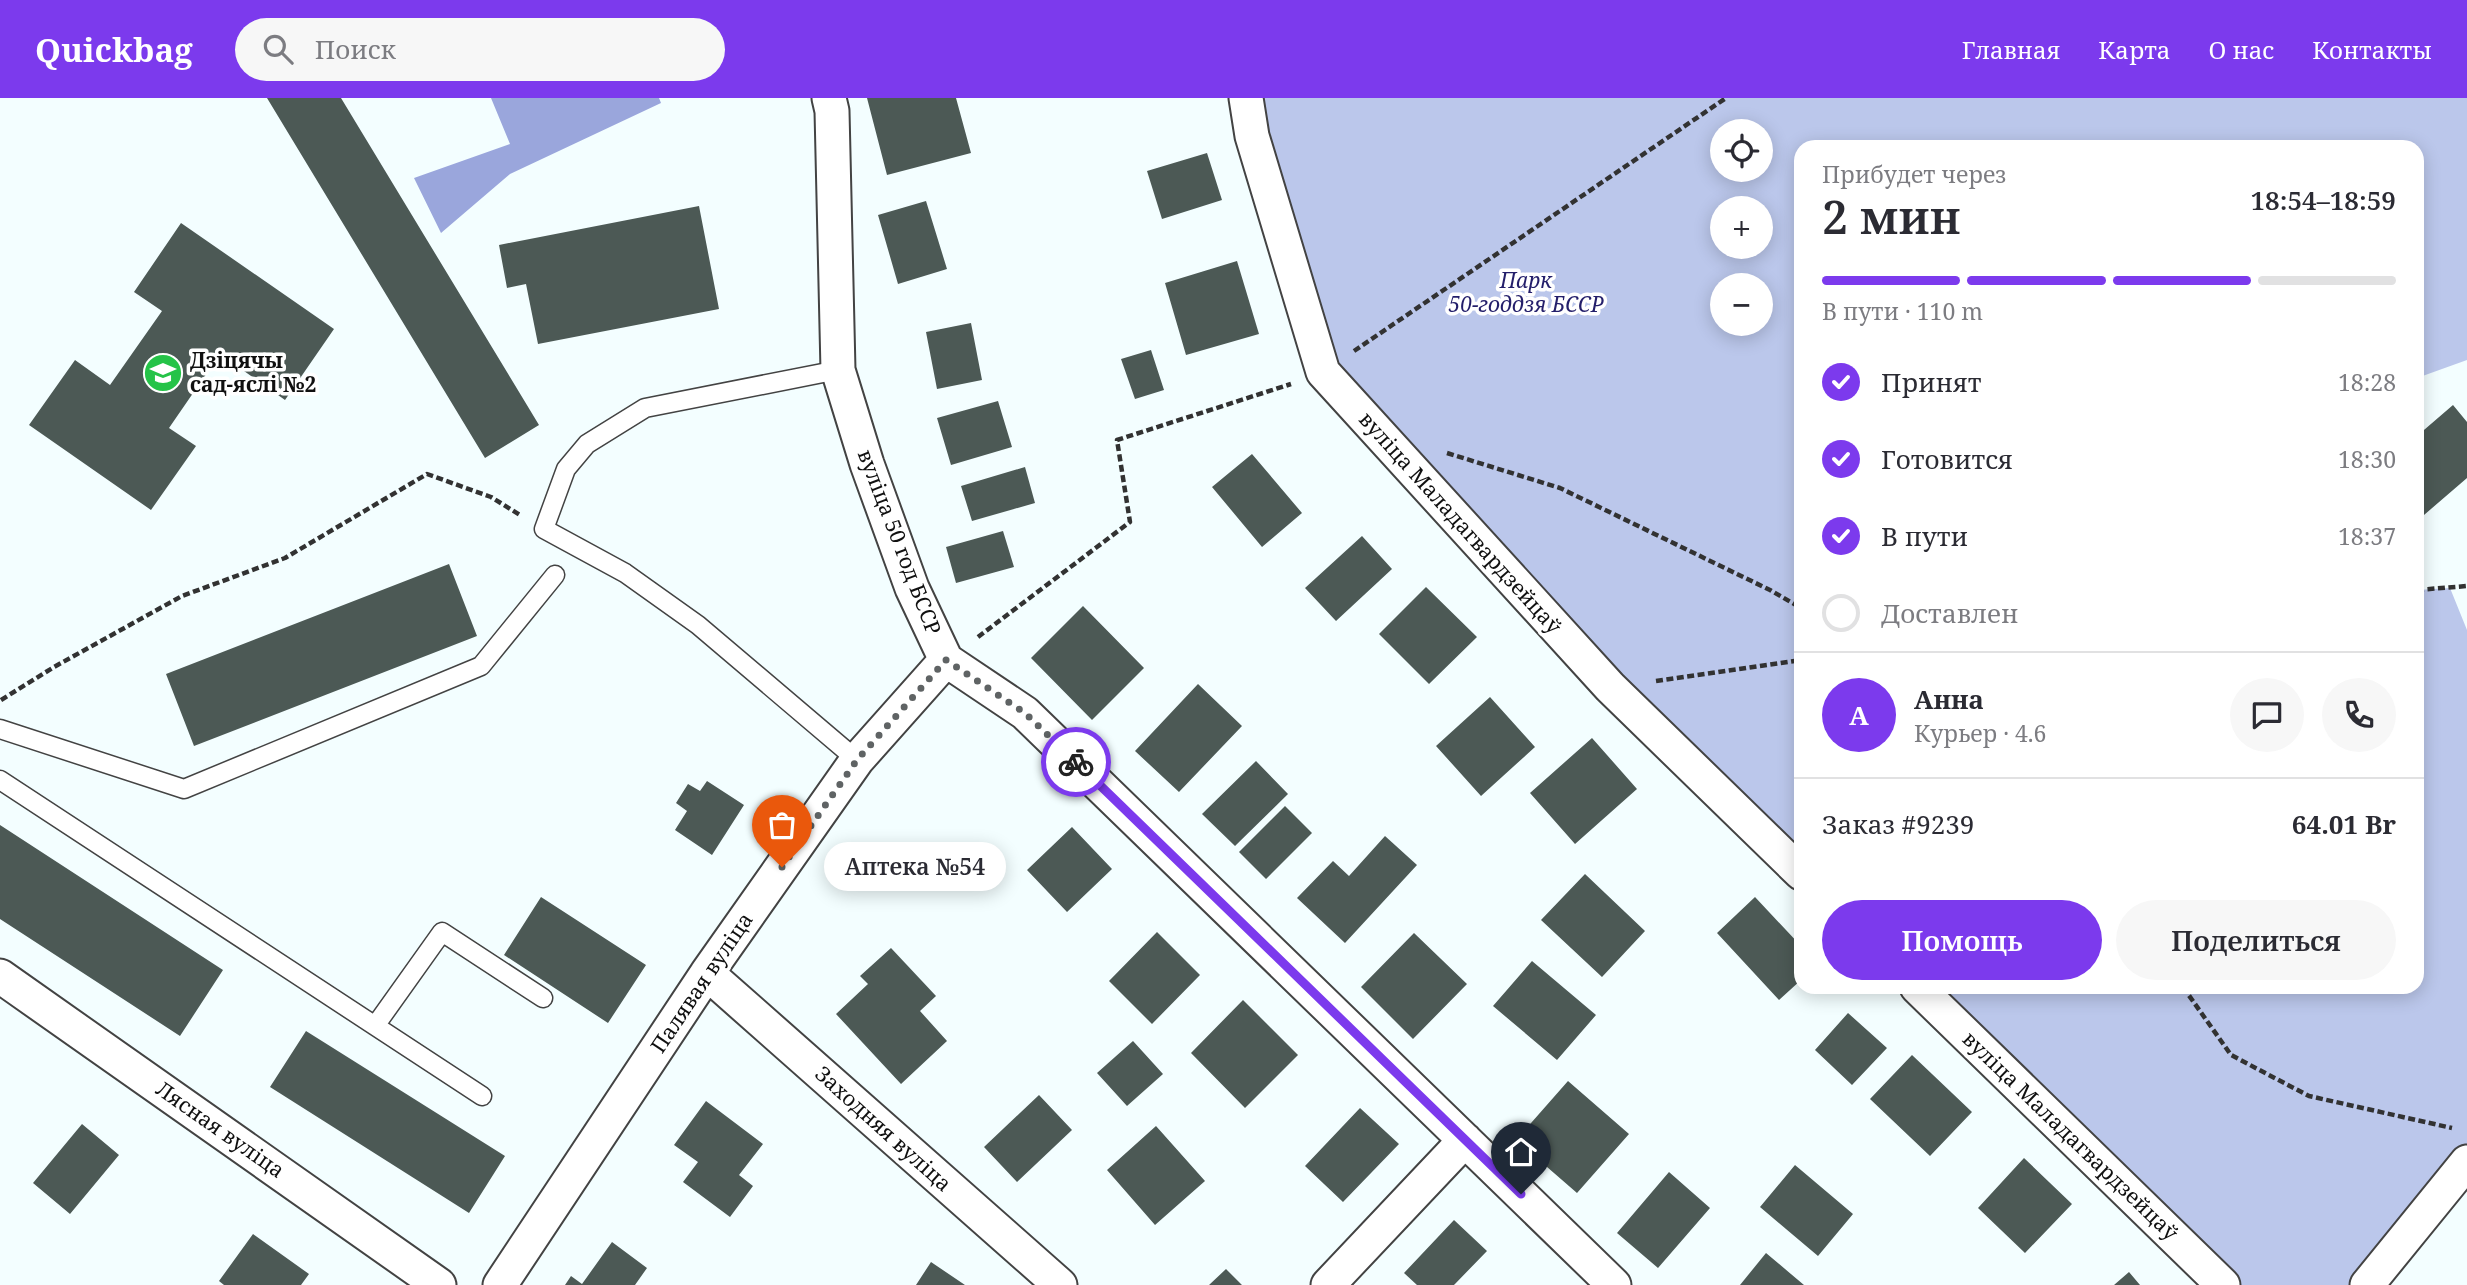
<!DOCTYPE html>
<html lang="ru">
<head>
<meta charset="utf-8">
<style>
	:root { --surface:#fff; --page:#f7f7f7; --text:#2b2b33; --muted:#7c7c81; --line:#e1e1e2; --accent:#7c3aed }
	body { margin:0; font-family:"Noto Serif",serif; background:var(--page); color:var(--text); height:100vh; display:flex; flex-direction:column; font-size:26px; white-space:nowrap }
	* { box-sizing:border-box; margin:0 }
	p { font-size:23px; color:var(--muted) }
	.icon { flex:none; width:38px; height:38px; fill:none; stroke:currentColor; stroke-width:2; stroke-linecap:round; stroke-linejoin:round }
	.map { position:relative; flex:1; overflow:hidden }
	.side { position:absolute; left:1794px; top:42px; width:630px; height:854px; display:flex; flex-direction:column; background:var(--surface); border-radius:21px; box-shadow:0 4px 18px #0003 }
	.side>* { flex:none }
	.buttons { position:absolute; left:1710px; top:21px; display:grid; gap:14px }
	.buttons a { display:grid; place-items:center; width:63px; height:63px; border-radius:50%; background:var(--surface); box-shadow:0 4px 18px #0003; font-size:35px }
	.pin { position:absolute; display:grid; place-items:center; width:60px; height:60px; color:#fff; margin:-72px -30px; border-radius:50% 50% 50% 0; rotate:-45deg; box-shadow:0 0 7px #0007 }
	.pin .icon { rotate:45deg }
	.courier { position:absolute; display:grid; place-items:center; width:70px; height:70px; margin:-35px; border:5px solid #7c3aed; border-radius:50%; background:#fff; color:#222; box-shadow:0 2px 9px #0007 }
	.bubble { position:absolute; height:49px; border-radius:24px; background:var(--surface); box-shadow:0 4px 18px #0003; font-size:23px; font-weight:600; line-height:49px; text-align:center }
	.overview em { font-style:normal; font-weight:600 }
	.overview div { display:flex; flex-direction:column-reverse }
	.overview { display:flex; align-items:center; justify-content:space-between; height:119px; padding:0 28px }
	h1 { font-size:46px; font-weight:600; line-height:52px }
	.bar { display:grid; grid-template-columns:repeat(4,1fr); gap:10px 7px; align-content:center; height:84px; padding:0 28px }
	.bar i { height:9px; border-radius:5px; background:var(--line) }
	.bar .current { background:var(--accent) }
	.bar p { grid-column:span 4 }
	.line { display:flex; align-items:center; gap:18px; padding:0 28px; border-top:2px solid var(--line) }
	.line div { flex:1 }
	.round { display:grid; place-items:center; flex:none; width:74px; height:74px; border-radius:37px; background:var(--page) }
	ol { padding:0 28px; list-style:none }
	li { display:flex; align-items:center; gap:21px; height:77px }
	li p { margin-inline-start:auto }
	li .icon { padding:7px; border-radius:50%; background:var(--accent); color:#fff; stroke-width:4 }
	li:last-child { color:var(--muted) }
	li i { width:38px; height:38px; border:4px solid var(--line); border-radius:50% }
	.cta { display:flex; gap:14px; margin-top:auto; padding:14px 28px }
	.cta a { flex:1; height:80px; border-radius:42px; background:var(--accent); color:#fff; font-size:28px; font-weight:600; line-height:80px; text-align:center }
	.cta a+a { background:var(--page); color:var(--text) }
	header { display:flex; align-items:center; gap:42px; box-sizing:border-box; height:98px; padding:0 35px; background:var(--accent); color:#fff }
	header strong { font-size:33px }
	nav { display:flex; gap:38px; margin-inline-start:auto; font-size:24px }
	.search { width:490px; height:63px; background:var(--page); display:flex; align-items:center; gap:18px; box-sizing:border-box; padding:0 24px; border-radius:38px; color:var(--muted); font-size:26px }
	.map>svg:first-child { display:block }
	.green { fill:#bbc7eb; fill-rule:evenodd }
	.forest { fill:#9aa6dc }
	.building { fill:#4c5955 }
	.lines { fill:none; stroke-linecap:round; stroke-linejoin:round }
	.service-casing { stroke:#434343; stroke-width:21 }
	.minor-casing { stroke:#434343; stroke-width:37 }
	.path { stroke:#323232; stroke-width:4.5; stroke-dasharray:7 3.5; stroke-linecap:butt }
	.service { stroke:#fff; stroke-width:18 }
	.minor { stroke:#fff; stroke-width:33 }
	.done { stroke:#5f6364; stroke-width:7; stroke-dasharray:0 12.6 }
	.route { stroke:#7c3aed; stroke-width:9 }
	.labels { text-anchor:middle; stroke-width:7; stroke-linejoin:round; paint-order:stroke }
	.park-label { font-size:21px; font-style:italic; fill:#231e6a; stroke:#fff }
	.poi-label { font-size:21px; font-weight:bold; fill:#101010; stroke:#fff; text-anchor:start }
	.street-label { font-size:21px; fill:#101010; stroke:#fff }
</style>
</head>
<body>
<header>
<strong>Quickbag</strong>
<div class="search"><svg class="icon" aria-label="search" viewBox="0 0 24 24"><circle cx="10" cy="10" r="6"/><path d="M15 15l6 6"/></svg>Поиск</div>
<nav><a>Главная</a><a>Карта</a><a>О нас</a><a>Контакты</a></nav>
</header>
<div class="map">
<svg width="2467" height="1187" viewBox="0 0 2467 1187">
	<rect width="100%" height="100%" fill="#f3feff"/>
	<!-- green -->
	<path class="green" d="M1246,0H2467V262L2417,280V49H1801V775L1323,274ZM1722,33H1760V72H1722ZM1722,110H1760V149H1722ZM1722,187H1760V226H1722Z
		M2450,490L2467,532V1064L2367,1187H2223L1917,889H2417V492Z"/>
	<!-- forest -->
	<path class="forest" d="M491,0H659L661,5L510,76L441,135L414,80L510,46Z"/>
	<!-- building -->
	<path class="building" d="M267,0H341L539,327L485,360Z
		M867,0H956L971,55L887,77Z
		M1207,55L1222,102L1162,121L1147,73Z
		M926,103L947,171L898,186L878,117Z
		M699,108L719,211L538,246L526,186L507,190L499,147Z
		M181,125L334,231L285,302L220,256L169,330L196,348L151,412L29,327L75,262L110,287L162,213L134,194Z
		M1237,163L1259,236L1186,257L1165,185Z
		M971,225L982,282L937,291L926,234Z
		M1151,252L1164,292L1135,301L1121,261Z
		M998,303L1012,349L951,367L937,320Z
		M2453,307L2467,324V380L2424,417L2417,408V338Z
		M1252,356L1302,415L1262,449L1212,389Z
		M1025,369L1035,405L972,423L961,388Z
		M1003,433L1014,469L956,485L946,449Z
		M1362,438L1392,471L1336,523L1305,490Z
		M449,466L477,538L194,648L166,576Z
		M1426,489L1477,539L1429,586L1379,536Z
		M1083,508L1144,570L1092,622L1031,560Z
		M1198,586L1242,628L1179,694L1135,653Z
		M1490,599L1535,649L1481,698L1436,648Z
		M1592,640L1637,691L1575,746L1530,695Z
		M1256,663L1288,696L1235,748L1202,716Z
		M707,683L744,707L712,757L675,732L687,713L676,705L688,686L700,693Z
		M1285,708L1312,735L1266,781L1239,754Z
		M0,727L223,872L180,938L0,821Z
		M1072,729L1112,771L1067,814L1027,772Z
		M1385,738L1417,767L1345,845L1297,800L1333,763L1349,778Z
		M1585,776L1645,833L1602,879L1541,822Z
		M541,799L646,867L608,925L504,857Z
		M1755,799L1801,848V882L1779,902L1717,835Z
		M1157,834L1200,877L1152,926L1109,883Z
		M1414,835L1467,886L1413,941L1361,889Z
		M891,850L936,898L920,913L947,943L901,986L836,916L868,886L860,878Z
		M1532,863L1596,917L1557,962L1493,908Z
		M1243,902L1298,957L1245,1010L1191,955Z
		M1848,915L1887,950L1852,987L1815,952Z
		M306,933L505,1058L469,1115L270,989Z
		M1133,943L1163,976L1127,1008L1097,975Z
		M1912,957L1972,1014L1930,1058L1870,1001Z
		M1568,983L1629,1036L1577,1095L1516,1042Z
		M1039,997L1072,1032L1017,1084L984,1049Z
		M706,1003L763,1046L739,1077L753,1088L730,1119L683,1084L698,1064L674,1047Z
		M1360,1010L1399,1046L1343,1104L1305,1068Z
		M82,1026L119,1057L70,1116L33,1085Z
		M1156,1028L1205,1083L1155,1127L1107,1072Z
		M2024,1060L2072,1106L2025,1155L1978,1110Z
		M1795,1067L1853,1116L1818,1158L1760,1109Z
		M1669,1074L1710,1110L1658,1170L1617,1135Z
		M1454,1122L1487,1153L1454,1187H1417L1404,1175Z
		M253,1136L309,1176L301,1187H224L219,1183Z
		M612,1144L647,1170L635,1187H565L571,1178L582,1186Z
		M1766,1155L1804,1187H1740Z
		M931,1164L965,1187H916Z
		M1226,1171L1242,1187H1209Z
		M2129,1174L2140,1187H2114Z"/>
	<g class="lines">
		<!-- service casing -->
		<g class="service-casing">
			<path id="service" d="M838,272L645,310L587,346L566,371L544,431L625,475L698,527L857,662
				M0,631L184,691L481,568L555,477
				M0,682L482,998
				M375,928L442,834L543,900"/>
		</g>
		<!-- minor casing -->
		<g class="minor-casing">
			<path id="minor" d="M829,0L832,13L838,272L867,366L912,490L946,562L1025,615L1614,1187
				M1246,0L1252,38L1323,274L1610,589L1801,775
				M707,875L1060,1187
				M0,878L439,1187
				M1917,889L2223,1187
				M500,1187L707,875L857,662L946,562
				M1328,1187L1465,1042
				M2367,1187L2467,1064"/>
		</g>
		<!-- path -->
		<path class="path" d="M1354,253L1726,0
			M1447,355L1560,390L1770,492L1801,510
			M2417,492L2467,488
			M978,539L1130,424L1117,342L1291,286
			M1656,583L1801,562
			M1,602L54,569L182,498L285,460L427,376L491,399L520,417
			M2183,889L2231,957L2309,998L2452,1030"/>
		<!-- service -->
		<use href="#service" class="service"/>
		<!-- minor -->
		<use href="#minor" class="minor"/>
	</g>
	<g class="lines">
		<!-- done -->
		<path class="done" d="M782,769L857,662L946,562L1025,615L1076,664"/>
		<!-- route -->
		<path class="route" d="M1076,664L1521,1096"/>
	</g>
	<!-- icons -->
	<defs>
		<g id="school-disc" transform="scale(2.0125)"><circle r="9.5" fill="#25c348" stroke="#fff"/><path d="M0-5L7-2L0 1L-7-2ZM-4 1L0 2.5L4 1V4Q0 6-4 4Z" fill="#fff"/></g>
	</defs>
	<g fill-rule="evenodd">
		<use href="#school-disc" x="163" y="275"/>
	</g>
	<g class="labels">
		<!-- park labels -->
		<g class="park-label">
			<text x="1526" y="190">Парк<tspan x="1526" dy="24">50-годдзя БССР</tspan></text>
		</g>
		<!-- poi labels -->
		<g class="poi-label">
			<text x="190" y="270">Дзіцячы<tspan x="190" dy="24">сад-яслі №2</tspan></text>
		</g>
		<!-- street labels -->
		<g class="street-label">
			<text transform="translate(1460 425) rotate(48)" y="7">вуліца Маладагвардзейцаў</text>
			<text transform="translate(899 444) rotate(69)" y="7">вуліца 50 год БССР</text>
			<text transform="translate(702 885) rotate(-56)" y="7">Палявая вуліца</text>
			<text transform="translate(883 1031) rotate(42)" y="7">Заходняя вуліца</text>
			<text transform="translate(220 1032) rotate(35)" y="7">Лясная вуліца</text>
			<text transform="translate(2070 1038) rotate(44)" y="7">вуліца Маладагвардзейцаў</text>
		</g>
	</g>
</svg>
<div class="buttons">
<a><svg class="icon" aria-label="locate" viewBox="0 0 24 24"><circle cx="12" cy="12" r="6"/><path d="M12 2v4M12 18v4M2 12h4M18 12h4"/></svg></a>
<a>+</a>
<a>−</a>
</div>
<div class="pin" style="left:782px;top:769px;background:#ea580c"><svg class="icon" aria-label="bag" viewBox="0 0 24 24"><path d="M5 8h14l-1 12H6zM9 8a3 3 0 0 1 6 0"/></svg></div>
<div class="pin" style="left:1521px;top:1096px;background:#1f2937"><svg class="icon" aria-label="home" viewBox="0 0 24 24"><path d="M3 11l9-7 9 7M6 9v11h12V9"/></svg></div>
<div class="courier" style="left:1076px;top:664px"><svg class="icon" aria-label="bike" viewBox="0 0 24 24"><circle cx="6" cy="16" r="4"/><circle cx="18" cy="16" r="4"/><path d="M6 16l4-8h5l3 8M10 8l3 8H6M13 5h3"/></svg></div>
<div class="bubble" style="left:824px;top:744px;width:182px">Аптека №54</div>
<section class="side">
<div class="overview"><div><h1>2 мин</h1><p>Прибудет через</p></div><em>18:54–18:59</em></div>
<div class="bar"><i class="current"></i><i class="current"></i><i class="current"></i><i></i><p>В пути · 110 m</p></div>
<ol>
<li><svg class="icon" aria-label="check" viewBox="0 0 24 24"><path d="M5 12l5 5 9-10"/></svg>Принят<p>18:28</p></li>
<li><svg class="icon" aria-label="check" viewBox="0 0 24 24"><path d="M5 12l5 5 9-10"/></svg>Готовится<p>18:30</p></li>
<li><svg class="icon" aria-label="check" viewBox="0 0 24 24"><path d="M5 12l5 5 9-10"/></svg>В пути<p>18:37</p></li>
<li><i></i>Доставлен</li>
</ol>
<div class="line" style="height:126px"><b class="round" style="background:var(--accent);color:#fff">А</b><div><b>Анна</b><p>Курьер · 4.6</p></div><a class="round"><svg class="icon" aria-label="chat" viewBox="0 0 24 24"><path d="M4 5h16v11H9l-5 4z"/></svg></a><a class="round"><svg class="icon" aria-label="phone" viewBox="0 0 24 24"><path d="M5 4h4l2 5-3 2q2 4 5 5l2-3 5 2v4C11 20 4 13 5 4z"/></svg></a></div>
<div class="line" style="height:91px"><div>Заказ #9239</div><b>64.01 Br</b></div>
<div class="cta"><a>Помощь</a><a>Поделиться</a></div>
</section>
</div>
</body>
</html>
